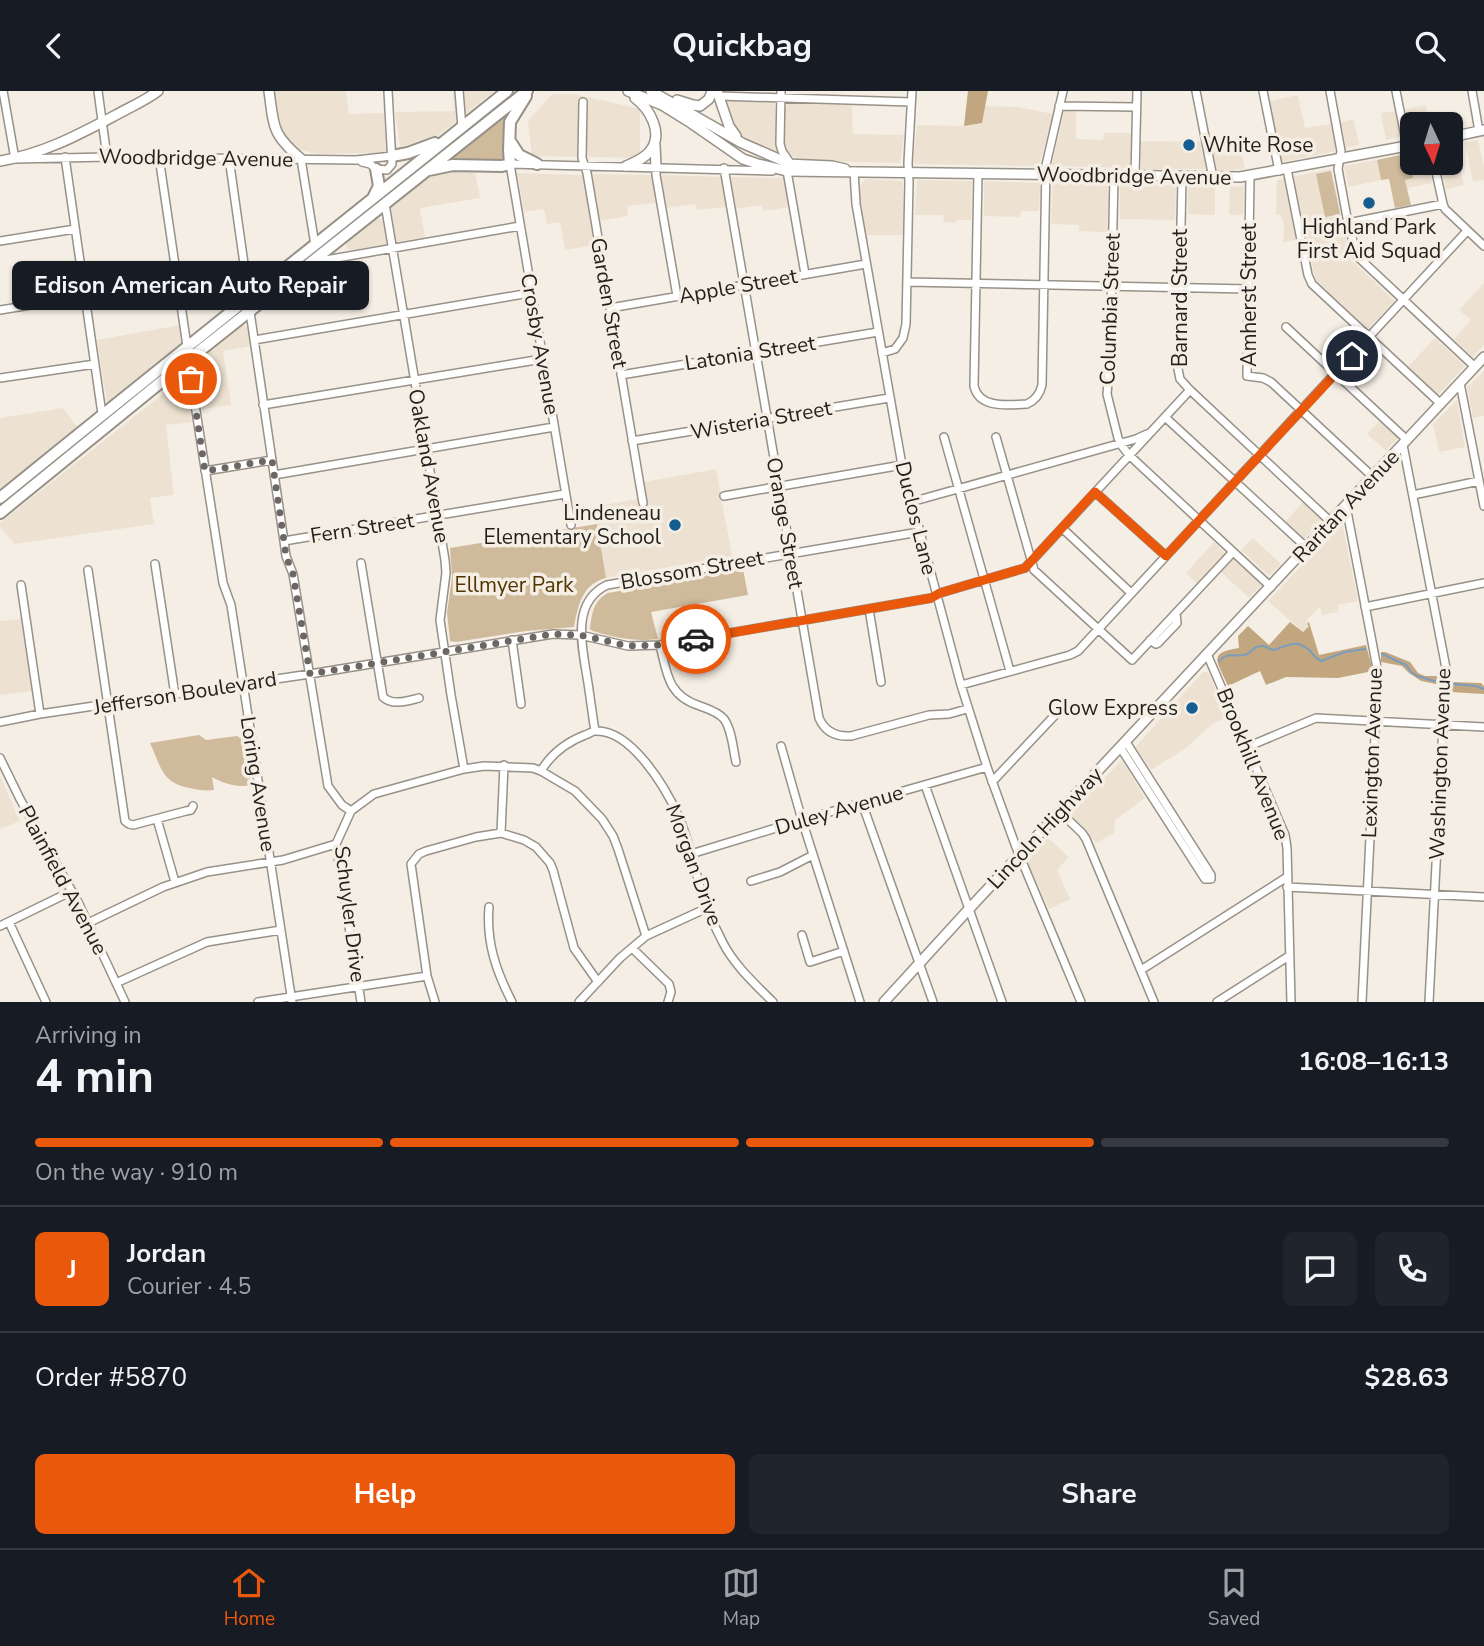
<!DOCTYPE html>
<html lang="en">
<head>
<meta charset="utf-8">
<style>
	:root { --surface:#171b24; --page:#20242c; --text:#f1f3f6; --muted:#9ea1a6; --line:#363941; --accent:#ea580c }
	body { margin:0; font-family:"Nunito Sans",sans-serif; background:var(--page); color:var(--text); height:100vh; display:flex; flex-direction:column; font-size:26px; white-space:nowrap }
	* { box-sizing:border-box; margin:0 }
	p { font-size:23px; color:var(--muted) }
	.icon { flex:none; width:38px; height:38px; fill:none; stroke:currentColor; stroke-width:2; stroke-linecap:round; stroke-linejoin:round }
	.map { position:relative; height:911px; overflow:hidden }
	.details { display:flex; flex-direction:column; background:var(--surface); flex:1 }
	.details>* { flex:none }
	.needle { width:46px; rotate:176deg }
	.controls { position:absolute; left:1400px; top:21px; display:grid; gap:14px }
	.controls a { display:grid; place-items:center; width:63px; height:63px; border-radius:10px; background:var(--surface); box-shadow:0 2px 5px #0004; font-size:35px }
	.pin { position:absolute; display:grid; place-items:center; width:60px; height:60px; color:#fff; margin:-30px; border:4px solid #fff; border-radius:50%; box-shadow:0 2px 7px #0007 }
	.courier { position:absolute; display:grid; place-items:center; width:70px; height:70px; margin:-35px; border:5px solid #ea580c; border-radius:50%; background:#fff; color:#222; box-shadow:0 2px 9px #0007 }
	.bubble { position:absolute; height:49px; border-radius:10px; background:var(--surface); box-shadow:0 2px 5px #0004; font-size:23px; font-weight:700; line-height:49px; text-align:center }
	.head em { font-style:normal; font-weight:700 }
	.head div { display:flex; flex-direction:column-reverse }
	.head { display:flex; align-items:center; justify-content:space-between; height:119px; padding:0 35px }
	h1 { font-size:46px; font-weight:700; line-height:52px }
	.bar { display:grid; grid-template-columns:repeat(4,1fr); gap:10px 7px; align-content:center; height:84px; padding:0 35px }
	.bar i { height:9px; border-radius:5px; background:var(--line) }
	.bar .current { background:var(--accent) }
	.bar p { grid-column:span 4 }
	.line { display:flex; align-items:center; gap:18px; padding:0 35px; border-top:2px solid var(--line) }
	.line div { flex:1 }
	.round { display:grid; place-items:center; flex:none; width:74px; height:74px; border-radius:10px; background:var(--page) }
	.primary-button { display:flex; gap:14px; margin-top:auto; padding:14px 35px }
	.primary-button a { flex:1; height:80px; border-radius:10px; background:var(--accent); color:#fff; font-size:28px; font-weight:700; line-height:80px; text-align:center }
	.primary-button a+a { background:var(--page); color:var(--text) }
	header { display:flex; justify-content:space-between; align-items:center; height:91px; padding:0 35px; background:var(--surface); font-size:32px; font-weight:700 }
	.dock { display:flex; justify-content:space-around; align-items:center; height:98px; border-top:2px solid var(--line); background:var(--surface); font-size:19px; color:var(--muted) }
	.dock a { display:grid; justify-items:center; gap:4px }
	.dock .current { color:var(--accent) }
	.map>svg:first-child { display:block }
	.built { fill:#ede2d2 }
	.green { fill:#cfba9b }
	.forest { fill:#c1a67f }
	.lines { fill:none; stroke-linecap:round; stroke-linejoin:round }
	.stream { stroke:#7a9dbd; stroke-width:2 }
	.minor-casing { stroke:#979188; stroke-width:10 }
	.major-casing { stroke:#979188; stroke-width:12 }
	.highway-casing { stroke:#979188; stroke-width:14 }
	.minor { stroke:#fff; stroke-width:7 }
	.major { stroke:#fff; stroke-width:9 }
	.highway { stroke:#fff; stroke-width:10 }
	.done { stroke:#6c6762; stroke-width:7; stroke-dasharray:0 12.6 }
	.route { stroke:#ea580c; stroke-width:9 }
	.poi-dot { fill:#155c90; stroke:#f5eee4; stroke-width:2.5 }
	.labels { text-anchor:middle; stroke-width:7; stroke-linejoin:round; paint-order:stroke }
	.poi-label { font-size:21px; fill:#221f1c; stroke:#f5eee4; text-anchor:end }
	.street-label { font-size:21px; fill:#221f1c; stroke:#f5eee4 }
	.park-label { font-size:21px; fill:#4f3400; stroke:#f5eee4 }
</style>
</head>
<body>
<header><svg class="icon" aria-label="back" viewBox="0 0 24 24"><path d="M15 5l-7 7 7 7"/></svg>Quickbag<svg class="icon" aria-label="search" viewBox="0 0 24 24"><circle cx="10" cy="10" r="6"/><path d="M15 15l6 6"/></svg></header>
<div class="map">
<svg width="1484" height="911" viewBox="0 0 1484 911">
	<rect width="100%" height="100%" fill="#f5eee4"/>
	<!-- built -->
	<path class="built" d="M274,0H346L349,23L384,22L386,61L374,62L319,63L300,59L285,45L278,30Z
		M453,0H494L430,51L400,55L395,21L454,20Z
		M552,3H574L640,18V67L532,65L528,30Z
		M1298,4L1305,37L1331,33L1337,60L1282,71L1270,10Z
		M728,10L771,12L775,13L777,49L780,65L738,44L733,39L725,11Z
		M791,12L852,14L853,43L904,44L900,72L815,70L800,69L792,65L785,56L783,49L785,15Z
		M1426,14L1429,33H1412V45H1411L1405,18Z
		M985,15L1018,16L1053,23L1039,75L916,73L913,71L917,34L964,35L982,32Z
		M1064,20H1076V48L1103,49L1104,42H1131L1130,77L1052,75Z
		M1395,20L1400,46L1386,49L1381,22Z
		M1354,28L1359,54L1346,57L1341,31Z
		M1478,49L1484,76V89L1473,91L1465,51Z
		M1141,50L1203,51L1208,78H1141Z
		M1240,50L1245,78L1216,79L1211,56Z
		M1455,53L1464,94L1446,98L1441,72H1451V54Z
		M1408,62H1412V72H1429L1432,92L1407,97L1405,88Z
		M1377,69L1381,89L1349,96L1344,75Z
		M1331,78L1351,169L1395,210L1368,238L1315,188L1307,147L1283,151L1284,134L1281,124H1276L1277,89Z
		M475,80L480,107L420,117L425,146L395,151L390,120L393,114L434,83L444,81Z
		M517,82L583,84L596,154L565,159L560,131L547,133L544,118L524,121Z
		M591,83L652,84L656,112L627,115L628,125L599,130Z
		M660,84L721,86L727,116L697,119L695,113L666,117Z
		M730,86L784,87L790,116L763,120L762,114L735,118Z
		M865,88L903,90L904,144H864L860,113V95Z
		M917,89L972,90L971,129H957L955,132L944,131L943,124H915Z
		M984,90L1040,92L1039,120H1021L1020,126L984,125Z
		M1053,92L1108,93L1107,141L1079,140V134L1051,133Z
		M1120,94H1176L1175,129L1120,128Z
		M1188,95H1215V124L1188,123Z
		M1244,95L1243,124H1229L1230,96Z
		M379,127L384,130L387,151L386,154L353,159L347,158L346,155L348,150L376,128Z
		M1484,192V254L1473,266L1454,248L1471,229L1459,219Z
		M180,234L182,253L107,313L97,249Z
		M243,234L249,237L251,255L223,260L231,314L201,318L195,277L196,272Z
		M1435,247L1465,275L1437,305L1407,277Z
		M1484,280V325L1473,327L1467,296Z
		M183,287L192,331L166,334L174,404L150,407L154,433L15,453L0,436V432Z
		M1457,309L1465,356L1439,361L1433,333Z
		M63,317L78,337L0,398V327Z
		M1379,330L1398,347L1386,360L1367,343Z
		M716,378L732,465L606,487L594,416L647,406L644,391Z
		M1303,411L1322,429L1304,448L1285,431Z
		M1342,432L1358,510L1338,514V521L1322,524L1320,515L1307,529L1309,535L1303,541L1268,510Z
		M1253,447L1281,473L1269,485L1241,459Z
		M1214,451L1226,463L1198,493L1186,482Z
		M1233,467L1260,493L1261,494L1249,507L1220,480Z
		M21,528L32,600L0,604V530Z
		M1203,581H1208L1227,626L1212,633L1186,657L1151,679L1136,656L1137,654Z
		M1122,669L1145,707L1115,729L1114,742L1096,752L1069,723Z
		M0,685L20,730L0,738Z
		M1048,747L1069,766L1057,779L1070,808L1049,818L1027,769Z"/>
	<!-- green -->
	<path class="green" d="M510,20L507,71H453L452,67Z
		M1409,62L1413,87L1405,89L1411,114L1395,117L1389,88L1381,89L1377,69Z
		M1331,80L1340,123L1325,126L1316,83Z
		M597,433L606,487C582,493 578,515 574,536L526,540L456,551L450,550L447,522L452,486L450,457Z
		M743,478L748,504L651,521L658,548C635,551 616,547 593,540L590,538C592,522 593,510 608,502Z
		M199,644L206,649L237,645L245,650L252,694C237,697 225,693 212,686L214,699C205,700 198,699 190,697C161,692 161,675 150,652Z"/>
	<!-- forest -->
	<path class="forest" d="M968,0H988L982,32L964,35Z
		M1290,531L1303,541L1309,535L1307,533L1309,531L1319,564L1366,554L1373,580L1338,587L1286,586L1266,594L1260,580L1228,595C1218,571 1206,562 1239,557L1238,545L1248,535L1269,554Z
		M1381,561H1385L1410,571L1418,582L1425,585H1442L1441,594L1421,590L1409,582L1402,575L1381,571Z
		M1451,591L1481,592L1484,595V603L1450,601Z"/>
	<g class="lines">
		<!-- stream -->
		<path class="stream" d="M1382,563L1406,574L1411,581L1417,585L1438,591
			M1219,570C1230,559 1235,568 1247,563C1253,560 1255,554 1263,555C1267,556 1270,558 1274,559C1286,555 1295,548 1308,558C1314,563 1314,567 1321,570L1345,561L1365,558
			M1453,593L1476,595L1484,598"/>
		<!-- minor casing -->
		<g class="minor-casing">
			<path id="minor" d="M3,0L15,68L107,66L356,69L392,65
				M98,0L107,66
				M459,0L462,36
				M781,0L780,53L782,60L790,72
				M1196,0L1213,87
				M1263,0L1279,80
				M1330,0L1341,60L1338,78L1348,132L1357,165L1475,276
				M1396,0L1407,55
				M1472,0L1479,40
				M719,5L911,11
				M583,11L582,67L587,82L643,412
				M1059,15L1136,16
				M65,66L102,323
				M159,66L187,255
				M229,67L249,208
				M301,68L315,154
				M362,71L370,73L376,78L387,79L392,73L388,0
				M1434,72L1443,113L1445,118L1484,155
				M656,76V84L677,205
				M724,77L819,627C825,641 836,646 851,645L929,624L949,623L967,618
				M1287,78L1308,184L1312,193L1441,313
				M784,80H787L805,183
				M854,80L856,113L902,374L961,594L987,676L1016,756L1081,911
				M978,82L974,295C979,318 1008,314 1027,313C1036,309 1040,303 1042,294L1046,74L1063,0
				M1114,85L1110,267L1107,303L1118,347L1122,355L1129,364L1271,496
				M1135,85L1137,0
				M1250,85L1247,285L1263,287L1271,291L1373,386
				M1182,86L1178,278L1180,288L1190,299L1331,431
				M385,113L445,469L446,482L440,529L451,604L464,678
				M1348,132L1443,113
				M0,150L75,138
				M314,171L520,135
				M908,191L1248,198
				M85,198L177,184
				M610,217L866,173
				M0,219L86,205
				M250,221L284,450L286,465L293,483L328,695L342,714L351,720
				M1286,236L1407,349
				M254,249L530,202
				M882,262L895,258L903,247L906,233L909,91L908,72L912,0
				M188,269L223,492L231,514L292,911
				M621,284L878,241
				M0,287L95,273
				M1460,292L1484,415
				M263,314L542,268
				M1165,326L1307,457
				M944,346L1010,580
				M996,346L1034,479L1132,569L1233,461
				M632,350L889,307
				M1403,354L1446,577L1429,911
				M205,380L272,369
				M274,384L554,336
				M1095,401L1166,465
				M1413,404L1479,390
				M724,405L902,374
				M911,411L1136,348L1147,343
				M1346,415L1378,582L1362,911
				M571,434L510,73L772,80
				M1062,437L1131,502
				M284,450L565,403
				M361,472L383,606C392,615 407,610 419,607
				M155,473L175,604
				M88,479L125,730L129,733L133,734L186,720L191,719L193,715
				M21,494L40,623
				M1365,516L1484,492
				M869,518L881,591
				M512,549L521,613
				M1150,549L1156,553L1158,552L1177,532L1176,522
				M660,554C667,583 668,605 700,615C708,618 718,621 724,628C732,639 733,658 736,671
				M1207,563L1285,744L1287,757L1291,911
				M961,594L1070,564L1078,560L1467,140
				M0,631L40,623L310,583L553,543L580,544L628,555L660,554L931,507L940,502L1025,477L1190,299
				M595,640C592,622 590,604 587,586C582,555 571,511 607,494L919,441
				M781,655L802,729L860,911
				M1120,656L1205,788H1211V784L1126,651
				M1247,656L1316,627L1484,636
				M0,667L20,708L79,813L125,911
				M541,680C551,663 567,651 585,644C589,643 592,640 595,640C631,638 665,696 678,724C691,753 696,786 706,816C710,827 717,839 722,850C734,874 754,892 773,911
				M992,691L1056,623
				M925,694L1002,911
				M862,712L933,911
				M1060,721L1082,742L1086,748L1154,911
				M157,728L175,791
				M501,742L504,674
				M691,763L802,729L987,676
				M751,790L780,781L813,764
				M1287,796L1484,806
				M489,816C486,851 496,880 512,911
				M9,831L46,911
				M88,832L163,796L207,781L283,769L336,753
				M0,835L72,800
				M802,844L810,871L844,860
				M632,857L669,893L671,901L668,911
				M1141,879L1287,786
				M116,892L207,851L281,839
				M258,911L427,885
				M361,911L336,753L351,720L374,703L464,678L484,675L533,677L541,680L575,700L602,728L613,745L618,758L646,845
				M435,911L427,885L411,773L419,763L426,760L476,746L501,742L524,749L536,756L550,772L553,779L574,857L598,891
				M579,911L620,867L646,845L707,817
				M1217,911L1289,865"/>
		</g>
		<!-- major casing -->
		<g class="major-casing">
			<path id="major" d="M269,0C274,37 272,43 301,68
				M628,0L662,14L691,32L743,68L758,73L787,80L1240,86L1412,54
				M651,0L742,52L790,73
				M717,0L729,35L736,45
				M677,9L693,14L700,15L709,8L712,0
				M1451,46L1484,39
				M655,54L656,76
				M0,70C43,63 78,44 116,24C130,16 145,10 158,0
				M786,73L832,75L845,78
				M626,75C635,71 644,68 650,60C664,43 650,18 635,7
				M884,911L969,818L1484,266"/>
		</g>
		<!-- highway casing -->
		<g class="highway-casing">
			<path id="highway" d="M510,50L519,64L537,73
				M392,65L408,62L435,52
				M429,79L453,74L502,75L510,73L509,59L510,31L526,5
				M374,105L379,95L376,78
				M0,407C168,270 338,136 507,0
				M0,422L188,269L527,0"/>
		</g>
		<!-- minor -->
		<use href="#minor" class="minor"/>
		<!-- major -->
		<use href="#major" class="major"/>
		<!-- highway -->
		<use href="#highway" class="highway"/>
	</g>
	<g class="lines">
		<!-- done -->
		<path class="done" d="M191,288L205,380L272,369L284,450L286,465L293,483L310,583L553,543L580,544L628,555L660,554L696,548"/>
		<!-- route -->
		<path class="route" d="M696,548L931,507L940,502L1025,477L1095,401L1166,465L1352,265"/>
	</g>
	<!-- markers -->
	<g class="poi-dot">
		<circle cx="1189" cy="54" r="7"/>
		<circle cx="1369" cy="112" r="7"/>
		<circle cx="675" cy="434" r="7"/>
		<circle cx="1192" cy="617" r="7"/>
	</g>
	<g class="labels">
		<!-- poi labels -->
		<g class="poi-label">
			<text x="1203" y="61" text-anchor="start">White Rose</text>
			<text x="1369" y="143" text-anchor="middle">Highland Park<tspan x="1369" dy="24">First Aid Squad</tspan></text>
			<text x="661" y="429">Lindeneau<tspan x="661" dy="24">Elementary School</tspan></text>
			<text x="1178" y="624">Glow Express</text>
		</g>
		<!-- street labels -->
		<g class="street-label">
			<text transform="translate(196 67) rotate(1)" y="7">Woodbridge Avenue</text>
			<text transform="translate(1134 85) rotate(1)" y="7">Woodbridge Avenue</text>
			<text transform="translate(738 195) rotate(-10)" y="7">Apple Street</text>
			<text transform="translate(1249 204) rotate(-90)" y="7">Amherst Street</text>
			<text transform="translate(1180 207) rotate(-90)" y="7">Barnard Street</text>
			<text transform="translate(609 212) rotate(80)" y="7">Garden Street</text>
			<text transform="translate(1110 218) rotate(-88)" y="7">Columbia Street</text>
			<text transform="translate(540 253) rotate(80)" y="7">Crosby Avenue</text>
			<text transform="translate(750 262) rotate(-9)" y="7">Latonia Street</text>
			<text transform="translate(761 329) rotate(-10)" y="7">Wisteria Street</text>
			<text transform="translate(429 375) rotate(80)" y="7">Oakland Avenue</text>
			<text transform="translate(1346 415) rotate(-47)" y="7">Raritan Avenue</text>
			<text transform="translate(916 427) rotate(76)" y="7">Duclos Lane</text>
			<text transform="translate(785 432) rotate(80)" y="7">Orange Street</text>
			<text transform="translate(362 437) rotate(-9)" y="7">Fern Street</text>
			<text transform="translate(692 479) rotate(-10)" y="7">Blossom Street</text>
			<text transform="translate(185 602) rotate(-9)" y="7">Jefferson Boulevard</text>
			<text transform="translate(1372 662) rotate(-88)" y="7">Lexington Avenue</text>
			<text transform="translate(1253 673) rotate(68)" y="7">Brookhill Avenue</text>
			<text transform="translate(1440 673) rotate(-88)" y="7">Washington Avenue</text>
			<text transform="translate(258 693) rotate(81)" y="7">Loring Avenue</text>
			<text transform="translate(839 719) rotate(-16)" y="7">Duley Avenue</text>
			<text transform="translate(1045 737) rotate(-47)" y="7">Lincoln Highway</text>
			<text transform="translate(694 774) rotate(70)" y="7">Morgan Drive</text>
			<text transform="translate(63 789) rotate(62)" y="7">Plainfield Avenue</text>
			<text transform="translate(350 823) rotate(83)" y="7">Schuyler Drive</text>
		</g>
		<!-- park labels -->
		<g class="park-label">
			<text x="514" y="501">Ellmyer Park</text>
		</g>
	</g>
</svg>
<div class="controls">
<a><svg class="needle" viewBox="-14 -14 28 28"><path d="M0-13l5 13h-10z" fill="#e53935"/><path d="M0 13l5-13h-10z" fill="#9ea1a6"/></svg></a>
</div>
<div class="pin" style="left:191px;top:288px;background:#ea580c"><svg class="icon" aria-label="bag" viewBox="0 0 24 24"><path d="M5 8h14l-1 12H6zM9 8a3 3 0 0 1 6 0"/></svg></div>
<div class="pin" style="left:1352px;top:265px;background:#1f2937"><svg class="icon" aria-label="home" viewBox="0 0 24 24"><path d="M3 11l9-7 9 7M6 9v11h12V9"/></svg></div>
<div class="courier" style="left:696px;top:548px"><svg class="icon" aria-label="car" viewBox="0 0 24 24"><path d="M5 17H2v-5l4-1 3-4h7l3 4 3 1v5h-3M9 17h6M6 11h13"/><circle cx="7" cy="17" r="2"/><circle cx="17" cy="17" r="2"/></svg></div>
<div class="bubble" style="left:12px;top:170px;width:357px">Edison American Auto Repair</div>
</div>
<section class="details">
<div class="head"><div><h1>4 min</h1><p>Arriving in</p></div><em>16:08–16:13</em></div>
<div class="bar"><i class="current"></i><i class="current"></i><i class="current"></i><i></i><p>On the way · 910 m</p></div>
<div class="line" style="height:126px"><b class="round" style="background:var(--accent);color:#fff">J</b><div><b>Jordan</b><p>Courier · 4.5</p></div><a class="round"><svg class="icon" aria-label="chat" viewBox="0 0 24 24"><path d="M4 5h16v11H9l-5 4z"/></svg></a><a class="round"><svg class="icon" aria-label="phone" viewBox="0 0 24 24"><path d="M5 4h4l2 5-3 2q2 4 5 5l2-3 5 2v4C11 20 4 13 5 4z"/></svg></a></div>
<div class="line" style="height:91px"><div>Order #5870</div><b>$28.63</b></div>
<div class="primary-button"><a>Help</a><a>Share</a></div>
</section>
<nav class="dock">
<a class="current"><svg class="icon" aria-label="home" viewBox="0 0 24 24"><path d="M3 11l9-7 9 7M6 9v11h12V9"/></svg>Home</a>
<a><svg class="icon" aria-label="map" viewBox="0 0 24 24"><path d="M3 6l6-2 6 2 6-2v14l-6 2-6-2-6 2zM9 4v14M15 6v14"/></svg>Map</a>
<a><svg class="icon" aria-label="saved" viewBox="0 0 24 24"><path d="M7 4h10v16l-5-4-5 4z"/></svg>Saved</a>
</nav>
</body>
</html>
